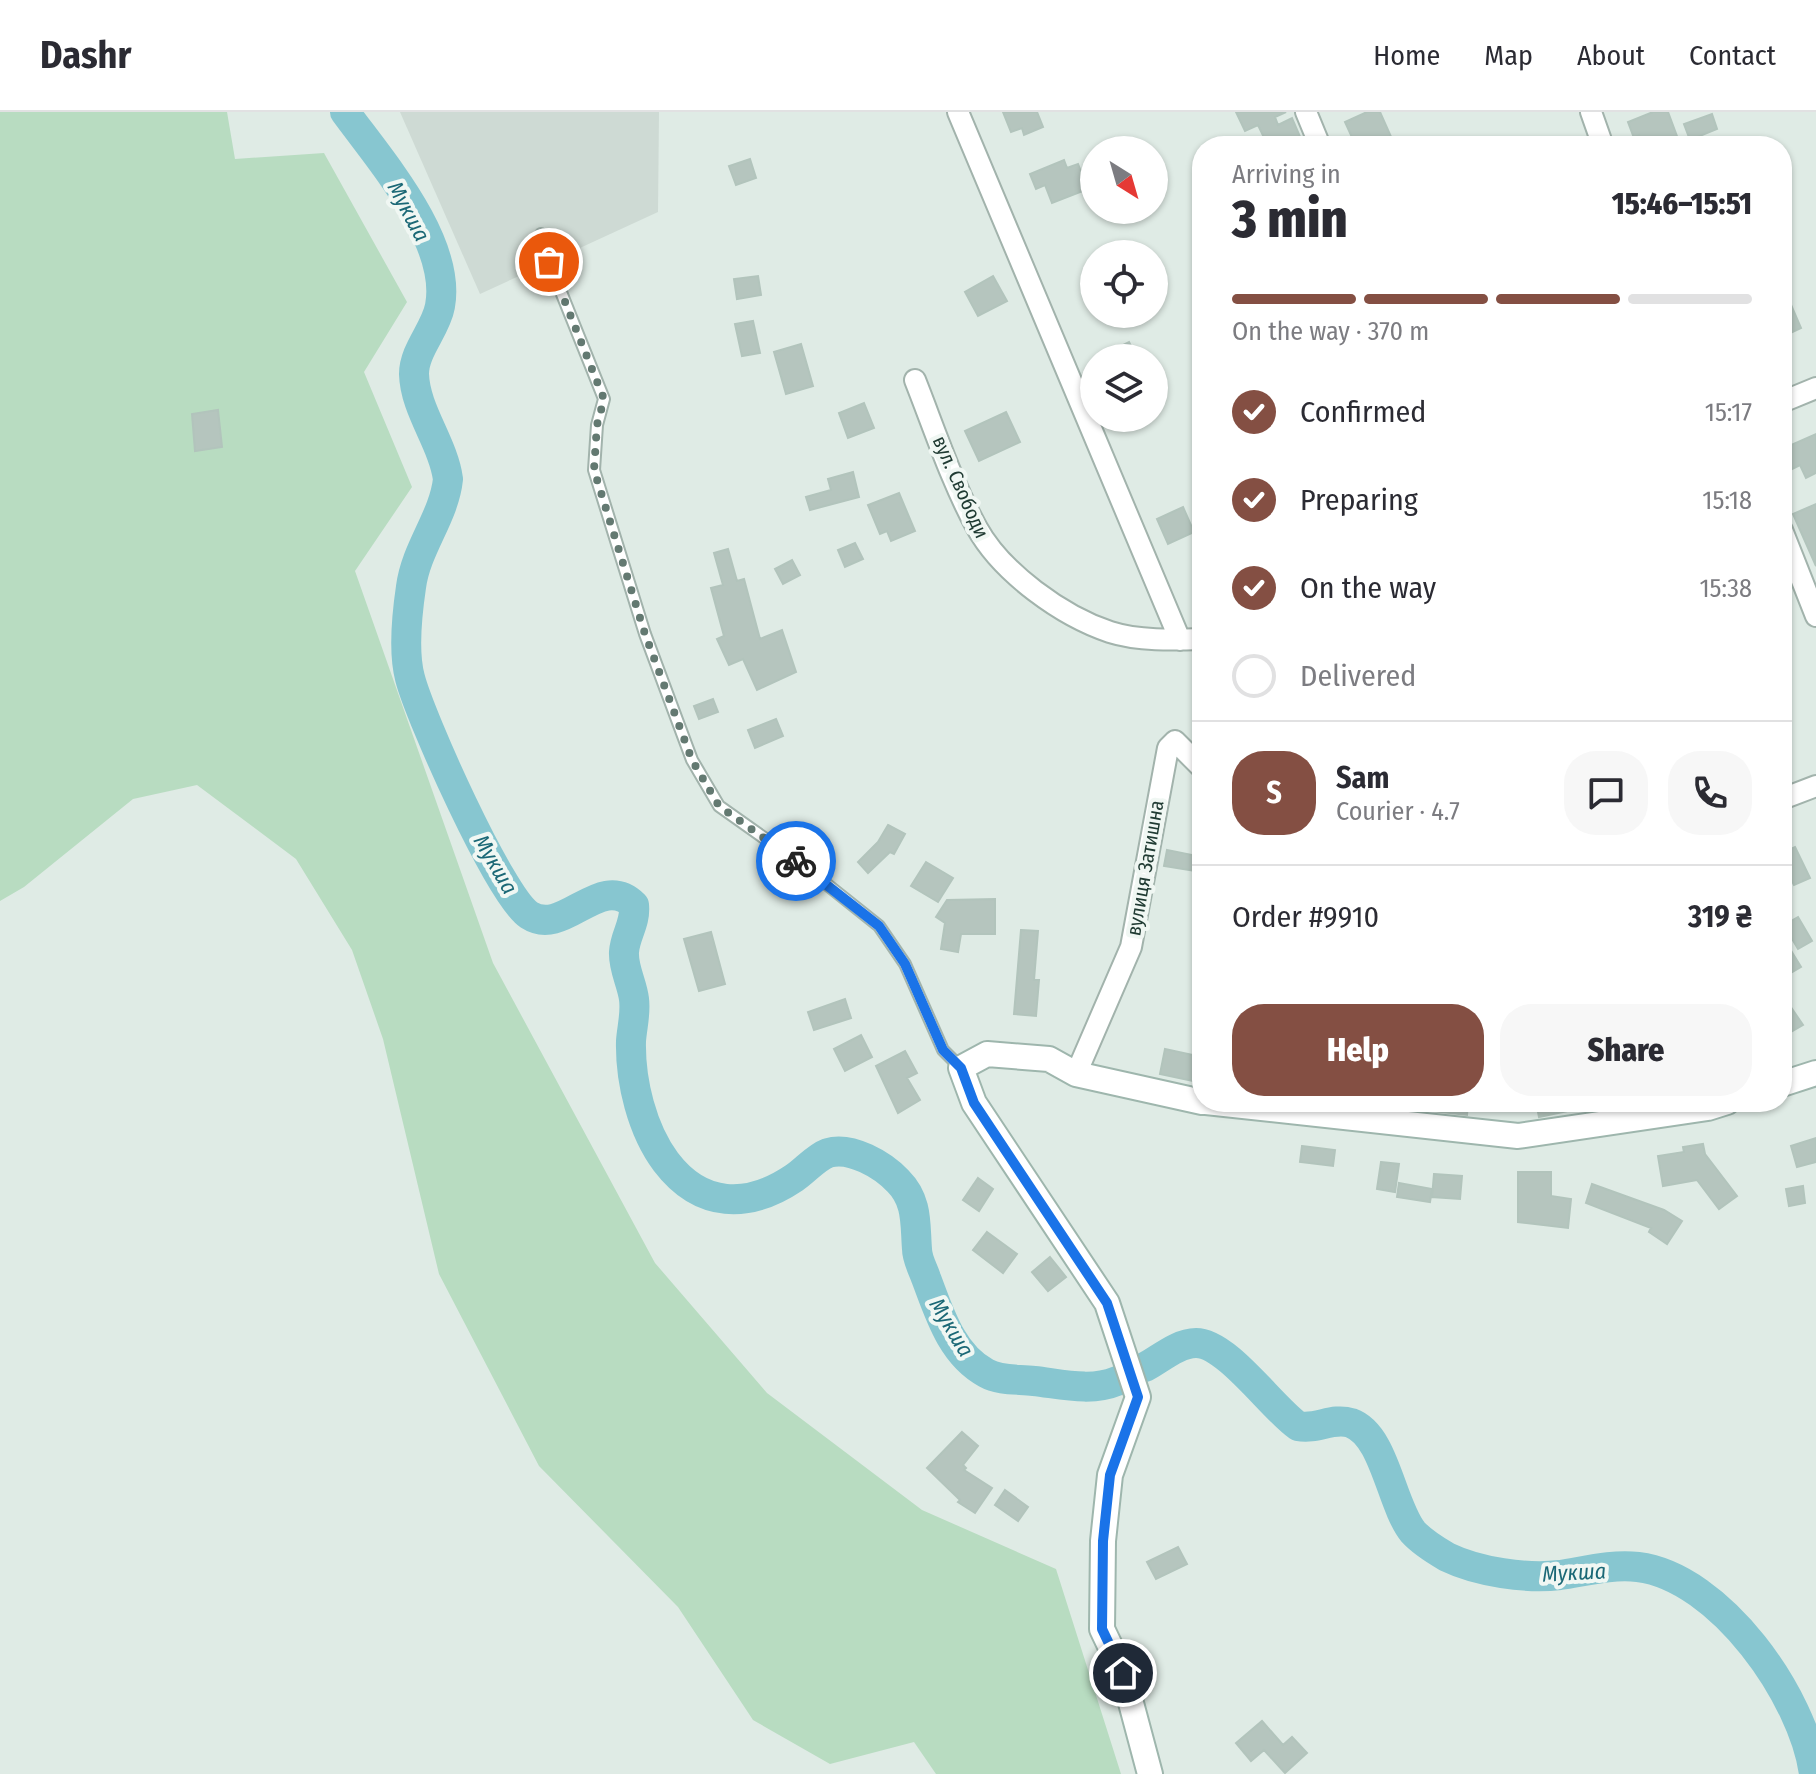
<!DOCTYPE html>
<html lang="en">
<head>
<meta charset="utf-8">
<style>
	:root { --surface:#fff; --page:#f7f7f7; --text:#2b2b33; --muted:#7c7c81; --line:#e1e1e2; --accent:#844f43 }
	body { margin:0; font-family:"Fira Sans Condensed",sans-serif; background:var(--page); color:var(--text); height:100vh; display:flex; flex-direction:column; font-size:30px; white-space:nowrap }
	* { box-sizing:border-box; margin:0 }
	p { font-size:26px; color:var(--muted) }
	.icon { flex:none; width:44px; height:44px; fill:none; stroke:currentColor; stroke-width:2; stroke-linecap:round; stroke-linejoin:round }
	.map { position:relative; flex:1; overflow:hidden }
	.details { position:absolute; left:1192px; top:24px; width:600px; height:976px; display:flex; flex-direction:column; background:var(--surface); border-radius:32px; box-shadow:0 2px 6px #0004 }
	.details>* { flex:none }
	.needle { width:52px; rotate:143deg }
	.buttons { position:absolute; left:1080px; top:24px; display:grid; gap:16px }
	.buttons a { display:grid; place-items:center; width:88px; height:88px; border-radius:50%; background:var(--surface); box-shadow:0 2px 6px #0004; font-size:40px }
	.pin { position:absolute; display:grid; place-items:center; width:68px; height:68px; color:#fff; margin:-34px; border:4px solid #fff; border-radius:50%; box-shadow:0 2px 8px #0007 }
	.courier { position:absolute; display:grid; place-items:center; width:80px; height:80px; margin:-40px; border:6px solid #1a73e8; border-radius:50%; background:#fff; color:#222; box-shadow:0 2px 10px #0007 }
	.headline em { font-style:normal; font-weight:800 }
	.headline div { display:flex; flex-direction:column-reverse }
	.headline { display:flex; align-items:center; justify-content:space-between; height:136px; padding:0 40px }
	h1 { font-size:52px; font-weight:800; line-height:60px }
	.bar { display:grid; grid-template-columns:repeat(4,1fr); gap:12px 8px; align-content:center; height:96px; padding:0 40px }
	.bar i { height:10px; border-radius:6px; background:var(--line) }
	.bar .selected { background:var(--accent) }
	.bar p { grid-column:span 4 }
	.line { display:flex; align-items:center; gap:20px; padding:0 40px; border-top:2px solid var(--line) }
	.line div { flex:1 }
	.round { display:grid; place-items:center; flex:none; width:84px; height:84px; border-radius:32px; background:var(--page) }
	ol { padding:0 40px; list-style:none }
	li { display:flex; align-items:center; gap:24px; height:88px }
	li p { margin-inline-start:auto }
	li .icon { padding:8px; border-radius:50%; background:var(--accent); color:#fff; stroke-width:4 }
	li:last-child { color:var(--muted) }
	li i { width:44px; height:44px; border:4px solid var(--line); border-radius:50% }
	.primary-button { display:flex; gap:16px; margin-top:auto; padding:16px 40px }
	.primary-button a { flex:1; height:92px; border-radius:32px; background:var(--accent); color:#fff; font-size:32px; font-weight:800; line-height:92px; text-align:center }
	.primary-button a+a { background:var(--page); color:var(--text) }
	header { display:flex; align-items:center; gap:48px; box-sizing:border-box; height:112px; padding:0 40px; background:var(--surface); border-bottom:2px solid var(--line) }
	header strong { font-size:38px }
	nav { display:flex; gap:44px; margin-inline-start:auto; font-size:28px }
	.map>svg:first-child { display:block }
	.built { fill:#cedad4 }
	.green { fill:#b8dcc1 }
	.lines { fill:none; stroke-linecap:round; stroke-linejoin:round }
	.river { stroke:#87c6d0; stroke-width:30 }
	.building { fill:#b5c5be; stroke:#b2c4bc; stroke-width:2 }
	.lane-casing { stroke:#a2b3ac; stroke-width:14 }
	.street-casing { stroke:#a2b3ac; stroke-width:24 }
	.secondary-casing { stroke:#9eb6ad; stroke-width:28 }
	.lane { stroke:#fff; stroke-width:10 }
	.street { stroke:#fff; stroke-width:20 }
	.secondary { stroke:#fff; stroke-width:24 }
	.done { stroke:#637971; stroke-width:8; stroke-dasharray:0 14.4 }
	.route { stroke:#1a73e8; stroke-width:10 }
	.labels { text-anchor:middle; stroke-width:8; stroke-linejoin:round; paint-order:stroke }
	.street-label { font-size:20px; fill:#203b33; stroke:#f0f7f3 }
	.water-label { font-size:22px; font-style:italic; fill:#1b6876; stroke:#f0f7f3 }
</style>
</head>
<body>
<header>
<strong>Dashr</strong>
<nav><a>Home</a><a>Map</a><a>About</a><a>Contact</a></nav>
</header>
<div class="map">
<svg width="1816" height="1662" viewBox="0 0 1816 1662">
	<rect width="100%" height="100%" fill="#dfebe5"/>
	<!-- built -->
	<path class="built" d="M400,0H659L658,100L480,182Z"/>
	<!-- green -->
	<path class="green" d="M0,0H227L235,47L324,41L407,190L364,260L412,375L355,459L493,851L655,1151L767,1281L922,1398L1056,1457L1121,1662H936L914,1630L830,1652L753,1608L678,1495L539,1354L439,1162L383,927L352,838L296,747L197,673L133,687L24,775L0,789Z"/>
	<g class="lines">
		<!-- river -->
		<path class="river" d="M345,0C380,48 452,130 440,194C436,217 414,238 414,262C415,298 443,331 448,367C444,405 416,436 411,475C407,502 403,540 410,566C420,605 500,784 529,803C564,826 600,759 634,793C636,811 625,823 624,840C623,856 632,871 634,887C636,901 632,915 631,929C630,969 642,1018 666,1050C701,1096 748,1097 794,1066C806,1058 815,1046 828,1041C851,1034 883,1053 898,1069C918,1089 915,1112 917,1137C917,1147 923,1157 926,1166C939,1200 951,1242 986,1261C1000,1269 1018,1267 1034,1269C1061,1272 1091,1280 1117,1269
			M1145,1255C1160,1247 1178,1231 1196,1231C1227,1231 1272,1296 1298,1314C1317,1318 1332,1305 1351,1311C1385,1323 1391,1393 1413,1420C1422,1430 1435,1438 1447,1445C1478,1460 1526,1467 1560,1463C1586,1459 1612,1452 1638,1455C1720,1465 1804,1585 1814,1662"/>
	</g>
	<!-- building -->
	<path class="building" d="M1003,0H1037L1043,15L1024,23L1022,16L1011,20Z
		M1236,0H1286L1275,5L1278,13L1292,6L1304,34H1268L1258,13L1245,19Z
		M1367,0H1380L1392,27L1377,34H1356L1345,10Z
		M1653,0H1668L1678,27L1661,34H1643L1639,23L1634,26L1628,10Z
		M1712,2L1717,17L1690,28L1684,12Z
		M750,47L756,66L736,73L729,54Z
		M1064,48L1067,56L1078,52L1088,77L1052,91L1045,73L1036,77L1030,62Z
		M758,164L761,183L737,187L734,167Z
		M993,164L1007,189L978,204L965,180Z
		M1782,172L1801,216L1782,225Z
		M753,209L760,241L742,244L735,212Z
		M1129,230L1137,246H1097Z
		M801,232L813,274L786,282L774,240Z
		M864,291L874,316L848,326L839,301Z
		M218,298L222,335L195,339L192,302Z
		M1006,300L1020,330L979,349L965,319Z
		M1816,322V361L1806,366L1800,353L1790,358L1782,337Z
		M853,360L859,385L810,398L806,385L831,378L828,367Z
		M899,381L915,419L891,429L887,419L880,422L868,393Z
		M1816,392V454L1793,402Z
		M1183,395L1194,420L1168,432L1157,407Z
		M855,431L863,447L845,455L838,438Z
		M728,437L737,469L744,467L760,527L782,518L796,560L757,578L743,547L729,553L717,527L724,524L711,476L723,473L714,441Z
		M792,448L800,463L783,472L775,457Z
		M713,587L718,600L699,607L694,594Z
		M776,607L783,624L755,636L748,618Z
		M888,713L905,722L894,742L890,740L868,761L858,750L878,730Z
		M1795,735L1810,766L1794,773L1782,749V741Z
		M1167,738L1202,745V760L1164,754Z
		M926,750L953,766L938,790L911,774Z
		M995,787V822H961L958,840L941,837L945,811L936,805L947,788Z
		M1798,805L1812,829L1798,837L1784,813Z
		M1021,818L1038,819L1034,868H1039L1036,904L1014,902Z
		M711,820L725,872L699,879L684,827Z
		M1782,824L1801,855L1782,866Z
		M1782,882L1803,913L1782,925Z
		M845,887L851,906L814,918L808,900Z
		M861,923L872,945L845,959L834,937Z
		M1165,937L1202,945L1198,970L1160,962Z
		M905,939L917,961L907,966L920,988L898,1001L876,954Z
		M1416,990L1468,991L1467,1003L1415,997Z
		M1536,990H1581L1582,996L1539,1005Z
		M1816,1026V1050L1797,1055L1791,1034Z
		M1703,1032L1705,1042L1737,1084L1719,1097L1697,1068L1663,1074L1658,1044L1684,1040L1683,1035Z
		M1302,1034L1335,1038L1333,1054L1300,1050Z
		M1381,1050L1399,1052L1395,1080L1377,1077Z
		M1518,1060H1551V1084L1571,1087L1568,1116L1518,1110Z
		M1434,1062L1462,1064L1460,1087L1432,1085Z
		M978,1066L993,1077L979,1099L963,1088Z
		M1399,1071L1432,1077L1430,1090L1397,1085Z
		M1592,1072L1664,1098L1682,1109L1667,1132L1649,1120L1651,1116L1586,1091Z
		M1803,1074L1805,1091L1789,1094L1786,1077Z
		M987,1120L1017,1142L1003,1161L973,1138Z
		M1050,1145L1066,1165L1048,1179L1032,1160Z
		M962,1320L978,1334L963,1353L966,1356L964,1358L992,1376L975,1401L958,1390L960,1388L927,1356Z
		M1005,1378L1028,1395L1018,1409L995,1393Z
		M1178,1435L1187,1452L1156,1467L1147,1450Z
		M1262,1609L1283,1633L1292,1625L1307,1641L1285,1661L1264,1638L1251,1649L1236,1631Z"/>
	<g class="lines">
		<!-- lane casing -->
		<g class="lane-casing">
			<path id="lane" d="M541,122L549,150L604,287L597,313L594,358L645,522L692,648L719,694L805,755L879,814L905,852L943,938L961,956"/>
		</g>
		<!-- street casing -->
		<g class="street-casing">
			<path id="street" d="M958,0L1180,528
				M1306,0L1320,34
				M1591,0L1603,34
				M915,268C934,316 952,371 977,416C1002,461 1062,504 1110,520C1138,529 1173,528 1202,527
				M1782,290L1816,276
				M1782,418L1816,504
				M1782,687L1816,674
				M1076,962L1131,835L1168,636L1175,629L1202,656"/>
		</g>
		<!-- secondary casing -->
		<g class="secondary-casing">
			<path id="secondary" d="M1782,972L1816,961
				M1206,990L1518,1024L1708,996L1727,990
				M1150,1662L1123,1561L1102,1517L1103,1429L1110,1363L1138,1285L1107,1191L974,991L961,956L987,942L1049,947L1076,962L1202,990"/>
		</g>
		<!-- lane -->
		<use href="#lane" class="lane"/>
		<!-- street -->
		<use href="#street" class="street"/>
		<!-- secondary -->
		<use href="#secondary" class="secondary"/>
	</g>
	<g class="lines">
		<!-- done -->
		<path class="done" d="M549,150L604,287L597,313L594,358L645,522L692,648L719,694L796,749"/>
		<!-- route -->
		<path class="route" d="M796,749L879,814L905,852L943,938L961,956L974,991L1107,1191L1138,1285L1110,1363L1103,1429L1102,1517L1123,1561"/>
	</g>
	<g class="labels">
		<!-- street labels -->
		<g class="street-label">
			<text transform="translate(961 375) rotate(66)" y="7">вул. Свободи</text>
			<text transform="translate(1145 756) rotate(-80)" y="7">вулиця Затишна</text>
		</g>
		<!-- water labels -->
		<g class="water-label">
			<text transform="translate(409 99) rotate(62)" y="8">Мукша</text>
			<text transform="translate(496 752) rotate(60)" y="8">Мукша</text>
			<text transform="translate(952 1215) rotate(59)" y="8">Мукша</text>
			<text transform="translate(1574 1460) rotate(-3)" y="8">Мукша</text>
		</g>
	</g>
</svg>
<div class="buttons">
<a><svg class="needle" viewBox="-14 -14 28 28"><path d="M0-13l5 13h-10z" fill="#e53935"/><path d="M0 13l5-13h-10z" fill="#7c7c81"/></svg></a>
<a><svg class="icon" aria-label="locate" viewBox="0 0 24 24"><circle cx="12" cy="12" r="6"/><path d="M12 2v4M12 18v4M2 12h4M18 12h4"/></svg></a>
<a><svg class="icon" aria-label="layers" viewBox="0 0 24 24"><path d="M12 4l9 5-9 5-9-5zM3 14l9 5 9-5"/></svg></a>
</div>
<div class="pin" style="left:549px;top:150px;background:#ea580c"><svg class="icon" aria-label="bag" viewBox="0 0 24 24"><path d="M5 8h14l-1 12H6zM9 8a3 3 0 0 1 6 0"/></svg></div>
<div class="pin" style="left:1123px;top:1561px;background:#1f2937"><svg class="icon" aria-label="home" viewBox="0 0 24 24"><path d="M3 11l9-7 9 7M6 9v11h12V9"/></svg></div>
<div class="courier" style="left:796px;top:749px"><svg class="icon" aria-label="bike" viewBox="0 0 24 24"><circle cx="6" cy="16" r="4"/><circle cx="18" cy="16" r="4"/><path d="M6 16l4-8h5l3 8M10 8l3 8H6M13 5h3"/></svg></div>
<section class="details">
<div class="headline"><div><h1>3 min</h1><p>Arriving in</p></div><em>15:46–15:51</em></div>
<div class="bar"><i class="selected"></i><i class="selected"></i><i class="selected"></i><i></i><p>On the way · 370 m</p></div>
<ol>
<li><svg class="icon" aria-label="check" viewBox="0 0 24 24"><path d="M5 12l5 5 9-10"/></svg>Confirmed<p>15:17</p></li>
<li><svg class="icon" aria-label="check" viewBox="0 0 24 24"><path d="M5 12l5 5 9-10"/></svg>Preparing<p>15:18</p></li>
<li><svg class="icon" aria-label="check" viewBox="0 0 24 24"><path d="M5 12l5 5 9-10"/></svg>On the way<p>15:38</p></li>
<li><i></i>Delivered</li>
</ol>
<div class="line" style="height:144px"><b class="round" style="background:var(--accent);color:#fff">S</b><div><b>Sam</b><p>Courier · 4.7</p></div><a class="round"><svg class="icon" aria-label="chat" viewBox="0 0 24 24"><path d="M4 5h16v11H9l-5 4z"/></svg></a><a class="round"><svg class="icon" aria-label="phone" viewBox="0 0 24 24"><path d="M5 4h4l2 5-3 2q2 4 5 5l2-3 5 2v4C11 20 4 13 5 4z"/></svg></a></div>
<div class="line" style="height:104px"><div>Order #9910</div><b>319 ₴</b></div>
<div class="primary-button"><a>Help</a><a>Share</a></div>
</section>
</div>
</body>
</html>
